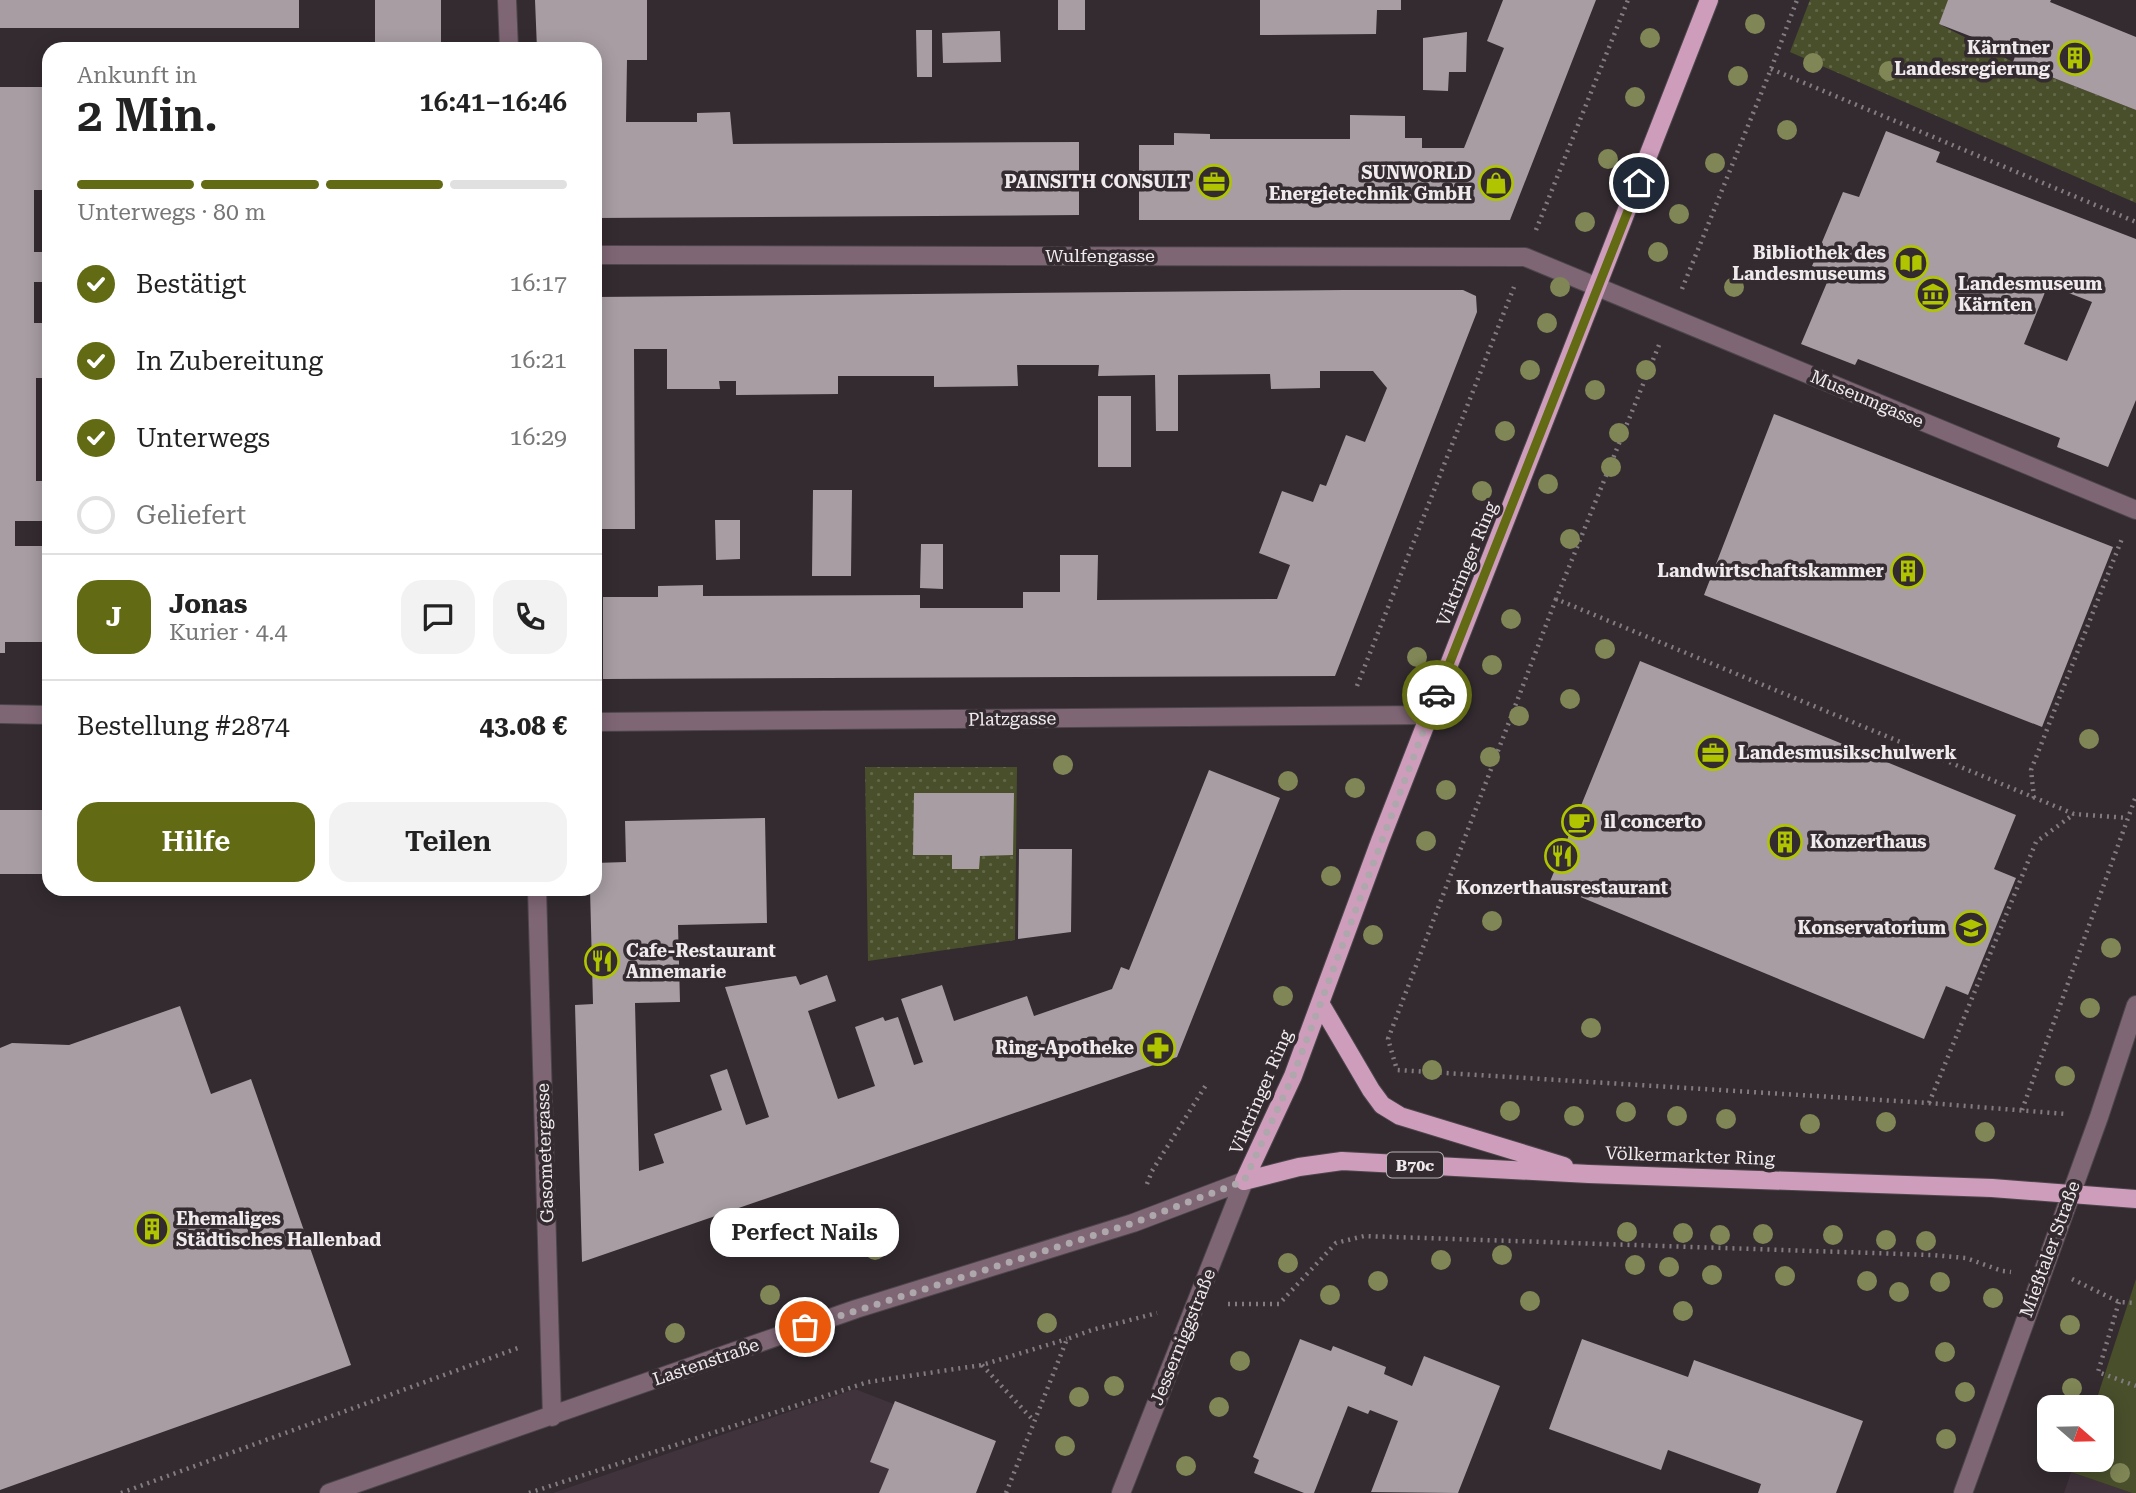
<!DOCTYPE html>
<html lang="de">
<head>
<meta charset="utf-8">
<style>
	:root { --surface:#fff; --page:#f2f2f2; --text:#222; --muted:#767676; --line:#e0e0e0; --accent:#626b13 }
	body { margin:0; font-family:"Roboto Serif",serif; background:var(--page); color:var(--text); height:100vh; display:flex; flex-direction:column; font-size:26px; white-space:nowrap }
	* { box-sizing:border-box; margin:0 }
	p { font-size:23px; color:var(--muted) }
	.icon { flex:none; width:38px; height:38px; fill:none; stroke:currentColor; stroke-width:2; stroke-linecap:round; stroke-linejoin:round }
	.map { position:relative; flex:1; overflow:hidden }
	.details { position:absolute; left:42px; top:42px; width:560px; height:854px; display:flex; flex-direction:column; background:var(--surface); border-radius:21px; box-shadow:0 4px 18px #0003 }
	.details>* { flex:none }
	.needle { width:46px; rotate:110deg }
	.buttons { position:absolute; left:2037px; top:1395px; display:grid; gap:14px }
	.buttons a { display:grid; place-items:center; width:77px; height:77px; border-radius:14px; background:var(--surface); box-shadow:0 4px 18px #0003; font-size:35px }
	.pin { position:absolute; display:grid; place-items:center; width:60px; height:60px; color:#fff; margin:-30px; border:4px solid #fff; border-radius:50%; box-shadow:0 2px 7px #0007 }
	.courier { position:absolute; display:grid; place-items:center; width:70px; height:70px; margin:-35px; border:5px solid #626b13; border-radius:50%; background:#fff; color:#222; box-shadow:0 2px 9px #0007 }
	.bubble { position:absolute; height:49px; border-radius:21px; background:var(--surface); box-shadow:0 4px 18px #0003; font-size:23px; font-weight:600; line-height:49px; text-align:center }
	.overview em { font-style:normal; font-weight:600 }
	.overview div { display:flex; flex-direction:column-reverse }
	.overview { display:flex; align-items:center; justify-content:space-between; height:119px; padding:0 35px }
	h1 { font-size:46px; font-weight:600; line-height:52px }
	.bar { display:grid; grid-template-columns:repeat(4,1fr); gap:10px 7px; align-content:center; height:84px; padding:0 35px }
	.bar i { height:9px; border-radius:5px; background:var(--line) }
	.bar .active { background:var(--accent) }
	.bar p { grid-column:span 4 }
	.line { display:flex; align-items:center; gap:18px; padding:0 35px; border-top:2px solid var(--line) }
	.line div { flex:1 }
	.round { display:grid; place-items:center; flex:none; width:74px; height:74px; border-radius:21px; background:var(--page) }
	ol { padding:0 35px; list-style:none }
	li { display:flex; align-items:center; gap:21px; height:77px }
	li p { margin-inline-start:auto }
	li .icon { padding:7px; border-radius:50%; background:var(--accent); color:#fff; stroke-width:4 }
	li:last-child { color:var(--muted) }
	li i { width:38px; height:38px; border:4px solid var(--line); border-radius:50% }
	.cta { display:flex; gap:14px; margin-top:auto; padding:14px 35px }
	.cta a { flex:1; height:80px; border-radius:21px; background:var(--accent); color:#fff; font-size:28px; font-weight:600; line-height:80px; text-align:center }
	.cta a+a { background:var(--page); color:var(--text) }
	.map>svg:first-child { display:block }
	.built { fill:#41333c }
	.grass { fill:url(#grass-dots) }
	.park { fill:#494f2b }
	.building { fill:#a79da3; fill-rule:evenodd }
	.lines { fill:none; stroke-linecap:round; stroke-linejoin:round }
	.minor-casing { stroke:#4d464a; stroke-width:20 }
	.major-casing { stroke:#4d464a; stroke-width:20 }
	.path { stroke:#827b7f; stroke-width:4.5; stroke-dasharray:2 5; stroke-linecap:butt }
	.minor { stroke:#7f6675; stroke-width:18 }
	.major { stroke:#cf9dbc; stroke-width:18 }
	.tree { fill:#818656 }
	.done { stroke:#aea7ab; stroke-width:7; stroke-dasharray:0 12.6 }
	.route { stroke:#626b13; stroke-width:9 }
	.labels { text-anchor:middle; stroke-width:7; stroke-linejoin:round; paint-order:stroke }
	.shield { fill:#332b30; stroke:#b7b1b4; stroke-width:2 }
	.shield-label { font-size:16px; font-weight:bold; fill:#f0eaed }
	.poi-label { font-size:18px; font-weight:bold; fill:#f0eaed; stroke:#332b30; text-anchor:end }
	.street-label { font-size:18px; fill:#f0eaed; stroke:#332b30 }
</style>
</head>
<body>
<div class="map">
<svg width="2136" height="1493" viewBox="0 0 2136 1493">
	<defs>
		<pattern id="grass-dots" width="8" height="8" patternUnits="userSpaceOnUse" patternTransform="scale(1.75)"><rect width="8" height="8" fill="#494f2b"/><path d="M2 2h.1M6 6h.1" fill="none" stroke="#64684a" stroke-width="1.8" stroke-linecap="round"/></pattern>
	</defs>
	<rect width="100%" height="100%" fill="#332b30"/>
	<!-- built -->
	<path class="built" d="M855,1389L991,1442L970,1493H553Z
		M2071,1472L2132,1493H2064Z"/>
	<!-- grass -->
	<path class="grass" d="M1810,0H1949L1939,24L2013,62L2136,110V203L1790,52Z
		M865,767H1017L1015,940L868,961Z"/>
	<!-- park -->
	<path class="park" d="M2136,1279V1493H2132L2071,1472L2076,1460H2102V1407H2094Z"/>
	<!-- building -->
	<path class="building" d="M0,0H299V28H0Z
		M375,0H441V49H375Z
		M535,0H647V60H627L626,122H697V113L730,112L733,144L1079,142V215L595,218V49H537Z
		M1058,0H1085V30H1058Z
		M1260,0H1401V10H1377L1376,34L1260,35Z
		M1503,0H1596L1510,220H1139V145H1174V133L1210,134V139H1350V115L1405,116V138H1422V148H1464L1504,48L1487,41Z
		M1948,0H2051L2050,2L2136,37V110L2013,62L2016,54L1939,24Z
		M916,30H932V77H917Z
		M1000,31L1001,62L943,63L942,33Z
		M1467,32L1466,72H1449L1448,91L1423,90V38Z
		M0,87H49V190H34V252H49V282H34V323H49V378H36V481H43V521H15V546H49V642H5V653H0Z
		M1886,131L1940,152L1936,162L2136,239V400L2108,467L2057,447L2060,438L1858,359L1855,365L1801,344L1831,273L1812,266L1843,192L1859,197ZM2048,285L2092,302L2067,361L2024,344Z
		M1344,290H1463L1476,296L1477,312L1335,676L603,679V597H658V586L703,585V596L920,595V608H1023V592H1060V555H1098L1097,600L1277,599L1290,565L1259,553L1282,491L1313,502L1320,484L1326,486L1346,435L1365,442L1387,388L1373,371H1320V388L1271,389L1270,374L1178,375V431H1156L1155,375L1098,376L1099,365H1017L1018,386L934,387V376H838V394L736,395V381H719L720,389H667V349H634L635,529H595V297Z
		M1098,396H1131V467H1098Z
		M1774,414L2113,547L2042,727L1704,595Z
		M813,490H852L851,576H812Z
		M715,520H740V559L716,560Z
		M921,544H943V589L920,588Z
		M1640,661L2016,815L1994,869L2016,878L1968,995L1946,986L1924,1039L1549,884Z
		M1209,770L1280,798L1177,1057L582,1262L575,1005L593,1004L590,889H595V863L626,862L625,821L765,818L767,923L678,925L680,1002L635,1003L639,1171L664,1163L654,1134L722,1110L710,1075L727,1069L746,1125L769,1117L725,987L796,976L800,985L827,975L836,1001L808,1011L838,1099L875,1086L855,1027L883,1017L885,1021L898,1017L914,1065L923,1062L901,999L942,985L954,1021L1027,996L1034,1016L1112,989L1121,967L1129,970Z
		M914,793H1014L1013,855L980,856L979,869H952V855H913Z
		M0,810H49V874H0Z
		M1019,849H1072L1071,932L1018,939Z
		M180,1006L211,1094L251,1079L351,1365L0,1490V1048L12,1043L69,1045Z
		M1300,1339L1331,1351L1333,1346L1386,1367L1384,1374L1412,1386L1424,1356L1500,1386L1458,1493L1371,1492L1398,1421L1370,1410L1368,1414L1348,1406L1314,1493H1304L1254,1473L1259,1460L1253,1457Z
		M1582,1339L1688,1377L1694,1360L1863,1421L1836,1493H1758L1761,1484L1668,1450L1661,1470L1549,1429Z
		M895,1401L996,1441L976,1493H879L889,1469L870,1462Z"/>
	<g class="lines">
		<!-- minor casing -->
		<g class="minor-casing">
			<path id="minor" d="M507,0L509,49
				M595,255L1525,257L2136,510
				M0,714L49,715
				M595,722L1429,715
				M537,889L552,1417
				M329,1493L856,1309L1133,1223L1244,1181
				M1121,1493L1244,1181
				M1963,1493L2099,1117L2136,1005"/>
		</g>
		<!-- major casing -->
		<g class="major-casing">
			<path id="major" d="M1320,1003L1371,1090L1382,1105L1400,1116L1564,1166
				M1244,1181L1293,1076L1380,841L1709,0
				M1244,1181L1299,1167L1342,1161L1589,1174L1992,1188L2136,1199"/>
		</g>
		<!-- path -->
		<path class="path" d="M1771,69L2136,222
			M1536,230L1628,0
			M1682,289L1771,69L1797,0
			M1659,345L1556,599L2074,814L2128,818
			M1556,599L1388,1039L1397,1070L1929,1103L2066,1114
			M1357,686L1514,287
			M2034,798L2031,770L2123,536
			M1929,1103L2036,842L2074,814
			M2022,1110L2136,796
			M1147,1184L1152,1171L1206,1085
			M2072,1279L2119,1302L2136,1303
			M2119,1302L2098,1372L2136,1386
			M1228,1304H1279L1336,1243L1364,1236L1932,1255L1966,1258L2002,1271L2011,1272
			M982,1365L1034,1421
			M121,1493L518,1348
			M529,1493L868,1382L982,1365L1067,1339
			M1006,1493L1067,1339L1092,1330L1157,1313"/>
		<!-- minor -->
		<use href="#minor" class="minor"/>
		<!-- major -->
		<use href="#major" class="major"/>
	</g>
	<!-- trees -->
	<g class="tree">
		<circle cx="1755" cy="24" r="10"/>
		<circle cx="1650" cy="38" r="10"/>
		<circle cx="1813" cy="63" r="10"/>
		<circle cx="1889" cy="71" r="10"/>
		<circle cx="1738" cy="76" r="10"/>
		<circle cx="1635" cy="97" r="10"/>
		<circle cx="1787" cy="130" r="10"/>
		<circle cx="1608" cy="159" r="10"/>
		<circle cx="1715" cy="163" r="10"/>
		<circle cx="1679" cy="214" r="10"/>
		<circle cx="1585" cy="222" r="10"/>
		<circle cx="1658" cy="252" r="10"/>
		<circle cx="1560" cy="287" r="10"/>
		<circle cx="1734" cy="287" r="10"/>
		<circle cx="1547" cy="323" r="10"/>
		<circle cx="1530" cy="370" r="10"/>
		<circle cx="1646" cy="370" r="10"/>
		<circle cx="1595" cy="390" r="10"/>
		<circle cx="1505" cy="431" r="10"/>
		<circle cx="1619" cy="433" r="10"/>
		<circle cx="1611" cy="467" r="10"/>
		<circle cx="1548" cy="484" r="10"/>
		<circle cx="1482" cy="491" r="10"/>
		<circle cx="1570" cy="539" r="10"/>
		<circle cx="1511" cy="619" r="10"/>
		<circle cx="1605" cy="649" r="10"/>
		<circle cx="1417" cy="657" r="10"/>
		<circle cx="1492" cy="665" r="10"/>
		<circle cx="1570" cy="699" r="10"/>
		<circle cx="1519" cy="716" r="10"/>
		<circle cx="2089" cy="739" r="10"/>
		<circle cx="1490" cy="757" r="10"/>
		<circle cx="1063" cy="765" r="10"/>
		<circle cx="1288" cy="781" r="10"/>
		<circle cx="1355" cy="788" r="10"/>
		<circle cx="1446" cy="790" r="10"/>
		<circle cx="1426" cy="841" r="10"/>
		<circle cx="1331" cy="876" r="10"/>
		<circle cx="1492" cy="921" r="10"/>
		<circle cx="1373" cy="935" r="10"/>
		<circle cx="2111" cy="948" r="10"/>
		<circle cx="1283" cy="996" r="10"/>
		<circle cx="2090" cy="1008" r="10"/>
		<circle cx="1591" cy="1028" r="10"/>
		<circle cx="1432" cy="1070" r="10"/>
		<circle cx="2065" cy="1076" r="10"/>
		<circle cx="1510" cy="1111" r="10"/>
		<circle cx="1626" cy="1112" r="10"/>
		<circle cx="1574" cy="1116" r="10"/>
		<circle cx="1677" cy="1116" r="10"/>
		<circle cx="1726" cy="1119" r="10"/>
		<circle cx="1886" cy="1122" r="10"/>
		<circle cx="1810" cy="1124" r="10"/>
		<circle cx="1985" cy="1132" r="10"/>
		<circle cx="1627" cy="1232" r="10"/>
		<circle cx="1683" cy="1233" r="10"/>
		<circle cx="1763" cy="1234" r="10"/>
		<circle cx="1720" cy="1235" r="10"/>
		<circle cx="1833" cy="1235" r="10"/>
		<circle cx="1886" cy="1240" r="10"/>
		<circle cx="1926" cy="1241" r="10"/>
		<circle cx="875" cy="1250" r="10"/>
		<circle cx="1502" cy="1255" r="10"/>
		<circle cx="1441" cy="1260" r="10"/>
		<circle cx="1288" cy="1263" r="10"/>
		<circle cx="1635" cy="1265" r="10"/>
		<circle cx="1669" cy="1267" r="10"/>
		<circle cx="1712" cy="1275" r="10"/>
		<circle cx="1785" cy="1276" r="10"/>
		<circle cx="1378" cy="1281" r="10"/>
		<circle cx="1867" cy="1281" r="10"/>
		<circle cx="1940" cy="1282" r="10"/>
		<circle cx="1899" cy="1292" r="10"/>
		<circle cx="770" cy="1295" r="10"/>
		<circle cx="1330" cy="1295" r="10"/>
		<circle cx="1993" cy="1298" r="10"/>
		<circle cx="1530" cy="1301" r="10"/>
		<circle cx="1683" cy="1311" r="10"/>
		<circle cx="1047" cy="1323" r="10"/>
		<circle cx="2070" cy="1325" r="10"/>
		<circle cx="675" cy="1333" r="10"/>
		<circle cx="1945" cy="1352" r="10"/>
		<circle cx="1240" cy="1361" r="10"/>
		<circle cx="1114" cy="1386" r="10"/>
		<circle cx="2072" cy="1388" r="10"/>
		<circle cx="1965" cy="1392" r="10"/>
		<circle cx="1079" cy="1397" r="10"/>
		<circle cx="1219" cy="1407" r="10"/>
		<circle cx="1946" cy="1439" r="10"/>
		<circle cx="1065" cy="1446" r="10"/>
		<circle cx="1186" cy="1466" r="10"/>
		<circle cx="2120" cy="1473" r="10"/>
	</g>
	<g class="lines">
		<!-- done -->
		<path class="done" d="M805,1327L1133,1223L1244,1181L1293,1076L1437,695"/>
		<!-- route -->
		<path class="route" d="M1437,695L1639,183"/>
	</g>
	<!-- icons -->
	<defs>
		<g id="building-ring" transform="scale(1.75)"><circle r="9.5" fill="#332b30" stroke="#b0c500" stroke-width="1.5"/><path d="M-4-6H4V6H1V3H-1V6H-4ZM-2.5-4.3h1.7v1.8h-1.7ZM.8-4.3h1.7v1.8H.8ZM-2.5-1h1.7V.8h-1.7ZM.8-1h1.7V.8H.8Z" fill="#b0c500"/></g>
		<g id="office-ring" transform="scale(1.75)"><circle r="9.5" fill="#332b30" stroke="#b0c500" stroke-width="1.5"/><path d="M-6-3h4V-5.5h4V-3h4V5H-6ZM-1-4.5V-3h2v-1.5ZM-6 0V1H6V0Z" fill="#b0c500"/></g>
		<g id="shop-ring" transform="scale(1.75)"><circle r="9.5" fill="#332b30" stroke="#b0c500" stroke-width="1.5"/><path d="M-5-2.5h2.3a2.7 3.5 0 0 1 5.4 0H5L5.5 6h-11ZM-1.5-2.5h3a1.5 2.3 0 0 0-3 0Z" fill="#b0c500"/></g>
		<g id="library-ring" transform="scale(1.75)"><circle r="9.5" fill="#332b30" stroke="#b0c500" stroke-width="1.5"/><path d="M-6-4Q-3-5.5-.7-3.5V5Q-3 3-6 4ZM6-4Q3-5.5 .7-3.5V5Q3 3 6 4Z" fill="#b0c500"/></g>
		<g id="museum-ring" transform="scale(1.75)"><circle r="9.5" fill="#332b30" stroke="#b0c500" stroke-width="1.5"/><path d="M0-6L6-3V-2H-6V-3ZM-5-1h2V3h-2ZM-1-1h2V3h-2ZM3-1h2V3H3ZM-6 4H6V6H-6Z" fill="#b0c500"/></g>
		<g id="cafe-ring" transform="scale(1.75)"><circle r="9.5" fill="#332b30" stroke="#b0c500" stroke-width="1.5"/><path d="M-5.5-4.5H6V0H3Q3 3.5 0 3.5H-2.5Q-5.5 3.5-5.5 0ZM3-3.2v2h1.7v-2ZM-6 4.5H4V6H-6Z" fill="#b0c500"/></g>
		<g id="restaurant-ring" transform="scale(1.75)"><circle r="9.5" fill="#332b30" stroke="#b0c500" stroke-width="1.5"/><path d="M-5-6h1v4h1v-4h1v4h1v-4h1v5L-1.5 .5V6h-2V.5L-5-1ZM5-6V6H3V1.5H1.5Q1.5-4 5-6Z" fill="#b0c500"/></g>
		<g id="university-ring" transform="scale(1.75)"><circle r="9.5" fill="#332b30" stroke="#b0c500" stroke-width="1.5"/><path d="M0-5L7-2L0 1L-7-2ZM-4 1L0 2.5L4 1V4Q0 6-4 4Z" fill="#b0c500"/></g>
		<g id="pharmacy-ring" transform="scale(1.75)"><circle r="9.5" fill="#332b30" stroke="#b0c500" stroke-width="1.5"/><path d="M-2-6h4v4h4v4h-4v4h-4v-4h-4v-4h4Z" fill="#b0c500"/></g>
	</defs>
	<g fill-rule="evenodd">
		<use href="#building-ring" x="2075" y="58"/>
		<use href="#office-ring" x="1214" y="182"/>
		<use href="#shop-ring" x="1496" y="183"/>
		<use href="#library-ring" x="1911" y="263"/>
		<use href="#museum-ring" x="1933" y="294"/>
		<use href="#building-ring" x="1908" y="571"/>
		<use href="#office-ring" x="1713" y="753"/>
		<use href="#cafe-ring" x="1579" y="822"/>
		<use href="#building-ring" x="1785" y="842"/>
		<use href="#restaurant-ring" x="1562" y="856"/>
		<use href="#university-ring" x="1971" y="928"/>
		<use href="#restaurant-ring" x="602" y="961"/>
		<use href="#pharmacy-ring" x="1158" y="1048"/>
		<use href="#building-ring" x="152" y="1229"/>
	</g>
	<g class="labels">
		<!-- shield labels -->
		<rect class="shield" x="1387" y="1152.5" width="56" height="25" rx="5"/>
		<g class="shield-label">
			<text x="1415" y="1171">B70c</text>
		</g>
		<!-- poi labels -->
		<g class="poi-label">
			<text x="2050" y="54">Kärntner<tspan x="2050" dy="21">Landesregierung</tspan></text>
			<text x="1472" y="179">SUNWORLD<tspan x="1472" dy="21">Energietechnik GmbH</tspan></text>
			<text x="1190" y="188">PAINSITH CONSULT</text>
			<text x="1886" y="259">Bibliothek des<tspan x="1886" dy="21">Landesmuseums</tspan></text>
			<text x="1958" y="290" text-anchor="start">Landesmuseum<tspan x="1958" dy="21">Kärnten</tspan></text>
			<text x="1884" y="577">Landwirtschaftskammer</text>
			<text x="1738" y="759" text-anchor="start">Landesmusikschulwerk</text>
			<text x="1604" y="828" text-anchor="start">il concerto</text>
			<text x="1810" y="848" text-anchor="start">Konzerthaus</text>
			<text x="1562" y="894" text-anchor="middle">Konzerthausrestaurant</text>
			<text x="1946" y="934">Konservatorium</text>
			<text x="626" y="957" text-anchor="start">Cafe-Restaurant<tspan x="626" dy="21">Annemarie</tspan></text>
			<text x="1134" y="1054">Ring-Apotheke</text>
			<text x="176" y="1225" text-anchor="start">Ehemaliges<tspan x="176" dy="21">Städtisches Hallenbad</tspan></text>
		</g>
		<!-- street labels -->
		<g class="street-label">
			<text x="1100" y="262">Wulfengasse</text>
			<text transform="translate(1867 399) rotate(23)" y="6">Museumgasse</text>
			<text transform="translate(1467 564) rotate(-68)" y="6">Viktringer Ring</text>
			<text transform="translate(1012 719) rotate(-1)" y="6">Platzgasse</text>
			<text transform="translate(1261 1092) rotate(-67)" y="6">Viktringer Ring</text>
			<text transform="translate(545 1153) rotate(-92)" y="6">Gasometergasse</text>
			<text transform="translate(1690 1156) rotate(2)" y="6">Völkermarkter Ring</text>
			<text transform="translate(2050 1249) rotate(-70)" y="6">Mießtaler Straße</text>
			<text transform="translate(1183 1337) rotate(-68)" y="6">Jesserniggstraße</text>
			<text transform="translate(706 1362) rotate(-19)" y="6">Lastenstraße</text>
		</g>
	</g>
</svg>
<div class="buttons">
<a><svg class="needle" viewBox="-14 -14 28 28"><path d="M0-13l5 13h-10z" fill="#e53935"/><path d="M0 13l5-13h-10z" fill="#767676"/></svg></a>
</div>
<div class="pin" style="left:805px;top:1327px;background:#ea580c"><svg class="icon" aria-label="bag" viewBox="0 0 24 24"><path d="M5 8h14l-1 12H6zM9 8a3 3 0 0 1 6 0"/></svg></div>
<div class="pin" style="left:1639px;top:183px;background:#1f2937"><svg class="icon" aria-label="home" viewBox="0 0 24 24"><path d="M3 11l9-7 9 7M6 9v11h12V9"/></svg></div>
<div class="courier" style="left:1437px;top:695px"><svg class="icon" aria-label="car" viewBox="0 0 24 24"><path d="M5 17H2v-5l4-1 3-4h7l3 4 3 1v5h-3M9 17h6M6 11h13"/><circle cx="7" cy="17" r="2"/><circle cx="17" cy="17" r="2"/></svg></div>
<div class="bubble" style="left:710px;top:1208px;width:189px">Perfect Nails</div>
<section class="details">
<div class="overview"><div><h1>2 Min.</h1><p>Ankunft in</p></div><em>16:41–16:46</em></div>
<div class="bar"><i class="active"></i><i class="active"></i><i class="active"></i><i></i><p>Unterwegs · 80 m</p></div>
<ol>
<li><svg class="icon" aria-label="check" viewBox="0 0 24 24"><path d="M5 12l5 5 9-10"/></svg>Bestätigt<p>16:17</p></li>
<li><svg class="icon" aria-label="check" viewBox="0 0 24 24"><path d="M5 12l5 5 9-10"/></svg>In Zubereitung<p>16:21</p></li>
<li><svg class="icon" aria-label="check" viewBox="0 0 24 24"><path d="M5 12l5 5 9-10"/></svg>Unterwegs<p>16:29</p></li>
<li><i></i>Geliefert</li>
</ol>
<div class="line" style="height:126px"><b class="round" style="background:var(--accent);color:#fff">J</b><div><b>Jonas</b><p>Kurier · 4.4</p></div><a class="round"><svg class="icon" aria-label="chat" viewBox="0 0 24 24"><path d="M4 5h16v11H9l-5 4z"/></svg></a><a class="round"><svg class="icon" aria-label="phone" viewBox="0 0 24 24"><path d="M5 4h4l2 5-3 2q2 4 5 5l2-3 5 2v4C11 20 4 13 5 4z"/></svg></a></div>
<div class="line" style="height:91px"><div>Bestellung #2874</div><b>43.08 €</b></div>
<div class="cta"><a>Hilfe</a><a>Teilen</a></div>
</section>
</div>
</body>
</html>
